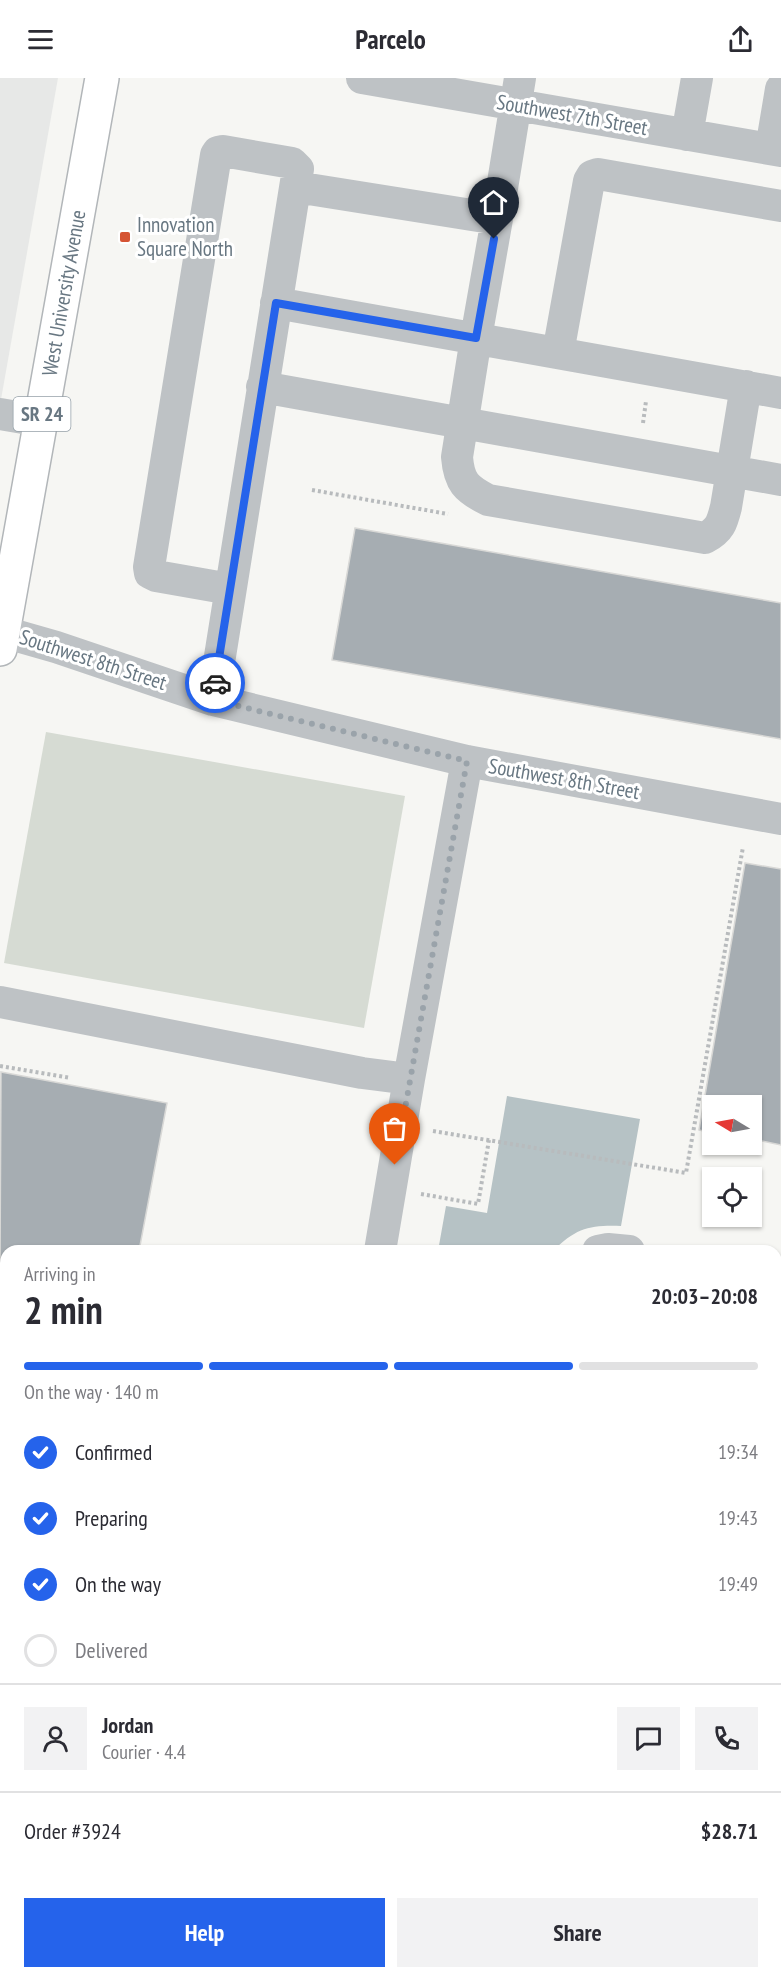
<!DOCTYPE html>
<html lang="en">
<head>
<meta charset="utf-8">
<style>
	:root { --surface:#fff; --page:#f2f2f3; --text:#2b2b33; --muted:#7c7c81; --line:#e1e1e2; --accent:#2563eb }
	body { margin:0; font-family:"PT Sans Narrow",sans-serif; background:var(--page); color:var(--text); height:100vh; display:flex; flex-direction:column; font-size:22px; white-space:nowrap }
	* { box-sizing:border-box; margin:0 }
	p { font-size:20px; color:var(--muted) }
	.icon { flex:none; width:33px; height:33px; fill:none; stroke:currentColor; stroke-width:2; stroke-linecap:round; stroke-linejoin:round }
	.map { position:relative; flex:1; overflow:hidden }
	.side { position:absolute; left:0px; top:1167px; width:782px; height:734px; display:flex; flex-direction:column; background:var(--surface); border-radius:18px 18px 0 0; box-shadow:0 2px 4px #0004 }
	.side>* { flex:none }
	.needle { width:39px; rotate:280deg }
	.buttons { position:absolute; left:702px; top:1017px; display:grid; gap:12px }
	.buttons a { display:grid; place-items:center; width:60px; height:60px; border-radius:0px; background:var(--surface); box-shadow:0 2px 4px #0004; font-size:30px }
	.pin { position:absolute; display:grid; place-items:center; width:51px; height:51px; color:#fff; margin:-62px -26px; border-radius:50% 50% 50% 0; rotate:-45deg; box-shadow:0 0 6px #0007 }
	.pin .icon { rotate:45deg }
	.courier { position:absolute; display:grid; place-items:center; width:60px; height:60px; margin:-30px; border:4px solid #2563eb; border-radius:50%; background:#fff; color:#222; box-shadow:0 2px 8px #0007 }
	.summary em { font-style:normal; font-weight:700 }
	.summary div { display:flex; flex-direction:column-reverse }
	.summary { display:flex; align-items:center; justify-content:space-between; height:102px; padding:0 24px }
	h1 { font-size:39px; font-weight:700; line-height:45px }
	.bar { display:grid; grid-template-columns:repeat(4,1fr); gap:9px 6px; align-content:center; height:72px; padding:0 24px }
	.bar i { height:8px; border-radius:4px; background:var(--line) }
	.bar .current { background:var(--accent) }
	.bar p { grid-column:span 4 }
	.line { display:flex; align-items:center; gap:15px; padding:0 24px; border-top:2px solid var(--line) }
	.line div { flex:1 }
	.round { display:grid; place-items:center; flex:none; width:63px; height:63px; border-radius:0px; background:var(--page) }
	ol { padding:0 24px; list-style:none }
	li { display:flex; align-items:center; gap:18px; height:66px }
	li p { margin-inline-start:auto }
	li .icon { padding:6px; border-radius:50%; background:var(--accent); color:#fff; stroke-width:4 }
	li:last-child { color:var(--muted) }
	li i { width:33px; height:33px; border:3px solid var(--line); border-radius:50% }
	.cta { display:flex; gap:12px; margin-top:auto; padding:12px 24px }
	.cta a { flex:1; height:69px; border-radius:0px; background:var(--accent); color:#fff; font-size:24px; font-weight:700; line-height:69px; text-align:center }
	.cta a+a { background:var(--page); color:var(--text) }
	header { display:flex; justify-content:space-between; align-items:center; height:78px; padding:0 24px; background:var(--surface); font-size:27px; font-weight:700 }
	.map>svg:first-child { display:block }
	.built { fill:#e7e8e7 }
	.green { fill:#d6dbd3 }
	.water { fill:#b6c2c5 }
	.building { fill:#a6adb2; stroke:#d8d8d6; stroke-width:1.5 }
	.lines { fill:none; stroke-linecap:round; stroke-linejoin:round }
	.major-casing { stroke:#b2b6b9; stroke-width:36 }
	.path { stroke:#b8bbbd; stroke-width:4; stroke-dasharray:3 3; stroke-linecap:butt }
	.minor { stroke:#bec2c5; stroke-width:32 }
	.major { stroke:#fff; stroke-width:33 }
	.done { stroke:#9aa3aa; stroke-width:6; stroke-dasharray:0 10.8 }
	.route { stroke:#2563eb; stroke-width:8 }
	.poi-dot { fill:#d55434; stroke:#fff; stroke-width:2 }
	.labels { text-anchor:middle; stroke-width:6; stroke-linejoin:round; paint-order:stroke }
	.shield { fill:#fff; stroke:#95a0a8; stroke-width:1.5 }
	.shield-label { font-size:20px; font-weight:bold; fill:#687782 }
	.street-label { font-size:21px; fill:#687782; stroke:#fff }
	.poi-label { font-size:21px; fill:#687782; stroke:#fff; text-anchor:start }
</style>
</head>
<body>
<header><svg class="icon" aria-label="menu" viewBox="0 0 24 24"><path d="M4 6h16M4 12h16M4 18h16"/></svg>Parcelo<svg class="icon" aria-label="share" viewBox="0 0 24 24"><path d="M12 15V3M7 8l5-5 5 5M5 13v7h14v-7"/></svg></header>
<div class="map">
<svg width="781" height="1900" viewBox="0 0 781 1900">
	<rect width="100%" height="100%" fill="#f6f6f3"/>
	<!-- built -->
	<path class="built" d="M0,0H58L0,327Z"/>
	<!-- green -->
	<path class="green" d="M46,654L405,718L364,950L4,885Z"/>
	<!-- water -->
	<path class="water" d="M507,1018L640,1041L621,1148C590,1147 576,1150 553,1173H438L446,1128L487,1135Z"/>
	<!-- building -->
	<path class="building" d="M355,450L781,525V661L332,582Z
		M745,785L781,791V1067L752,1061V1028H712V1055L699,1052Z
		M1,994L167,1025L139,1173H6V1188L0,1187Z
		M0,1259L6,1260V1523L0,1522Z
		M0,1646L6,1647V1706L0,1705Z
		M51,1894H163L162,1900H50Z
		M305,1894H368L367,1900H304Z"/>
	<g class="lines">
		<!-- major casing -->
		<g class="major-casing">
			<path id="major" d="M0,571L102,0"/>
		</g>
		<!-- path -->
		<path class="path" d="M643,345L646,323
			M312,412L448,436
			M0,988L71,1000
			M433,1053L686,1095L743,769
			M421,1116L478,1126L489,1062"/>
		<!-- minor -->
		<path class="minor" d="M362,0L781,73
			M687,57L697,0
			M771,71L781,11
			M296,109L497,141L520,0
			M497,141L476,260L457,379C459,404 466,411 488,422L705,460C720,452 722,445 726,429L746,308
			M276,225L781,315
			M558,275L589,103L592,98L598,96L781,128
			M262,309L781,402
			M0,336L41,343
			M0,553L56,569L213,622L467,683L781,741
			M213,622L298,91L292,85L223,73L218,74L216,77L149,489L150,495L156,498L230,511
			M0,924L362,995L409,1001
			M380,1173L409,1001L467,683
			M598,1173L608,1171L629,1173
			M776,1199L781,1200
			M0,1210L6,1211
			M776,1314L781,1315
			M776,1410L781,1411
			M0,1567L6,1568
			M776,1616L781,1589
			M776,1657L781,1656
			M776,1756L781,1757
			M776,1849L781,1818
			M14,1900L15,1894
			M251,1900L252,1894
			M408,1900L409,1894
			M483,1900L484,1894
			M729,1900L730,1894
			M766,1900L767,1894"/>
		<!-- major -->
		<use href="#major" class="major"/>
	</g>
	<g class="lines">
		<!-- done -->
		<path class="done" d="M215,605L213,622L467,683L395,1087"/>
		<!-- route -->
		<path class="route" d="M215,605L276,225L476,260L494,161"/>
	</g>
	<!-- markers -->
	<rect class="poi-dot" x="119" y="153" width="12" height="12" rx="3"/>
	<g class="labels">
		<!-- shield labels -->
		<rect class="shield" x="13.5" y="319" width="57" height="34" rx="4.5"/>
		<g class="shield-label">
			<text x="42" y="343">SR 24</text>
		</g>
		<!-- street labels -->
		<g class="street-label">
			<text transform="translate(572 37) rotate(10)" y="7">Southwest 7th Street</text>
			<text transform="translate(64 215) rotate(-80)" y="7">West University Avenue</text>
			<text transform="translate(93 582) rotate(18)" y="7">Southwest 8th Street</text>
			<text transform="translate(564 701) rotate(10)" y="7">Southwest 8th Street</text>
		</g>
		<!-- poi labels -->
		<g class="poi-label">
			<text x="137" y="154">Innovation<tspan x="137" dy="24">Square North</tspan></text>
		</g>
	</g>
</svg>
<div class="buttons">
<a><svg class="needle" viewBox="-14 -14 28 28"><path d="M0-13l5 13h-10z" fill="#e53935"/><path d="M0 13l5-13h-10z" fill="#7c7c81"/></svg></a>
<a><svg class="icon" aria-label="locate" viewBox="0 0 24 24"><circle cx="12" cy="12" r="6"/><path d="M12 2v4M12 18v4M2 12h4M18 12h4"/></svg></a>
</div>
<div class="pin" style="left:395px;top:1087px;background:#ea580c"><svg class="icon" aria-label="bag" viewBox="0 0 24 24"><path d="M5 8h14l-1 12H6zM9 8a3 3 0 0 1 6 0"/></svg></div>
<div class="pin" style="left:494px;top:161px;background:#1f2937"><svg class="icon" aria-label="home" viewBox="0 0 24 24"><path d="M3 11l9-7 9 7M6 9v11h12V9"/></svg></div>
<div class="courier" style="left:215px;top:605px"><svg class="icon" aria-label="car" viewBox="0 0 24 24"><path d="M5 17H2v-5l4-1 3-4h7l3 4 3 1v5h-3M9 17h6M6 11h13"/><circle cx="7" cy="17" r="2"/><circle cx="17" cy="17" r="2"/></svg></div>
<section class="side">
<div class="summary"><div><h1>2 min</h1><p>Arriving in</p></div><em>20:03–20:08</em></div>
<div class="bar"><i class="current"></i><i class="current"></i><i class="current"></i><i></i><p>On the way · 140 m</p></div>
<ol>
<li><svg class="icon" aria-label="check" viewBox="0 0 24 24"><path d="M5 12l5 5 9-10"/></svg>Confirmed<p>19:34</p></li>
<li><svg class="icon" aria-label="check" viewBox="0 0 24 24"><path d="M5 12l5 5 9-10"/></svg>Preparing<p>19:43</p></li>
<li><svg class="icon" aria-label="check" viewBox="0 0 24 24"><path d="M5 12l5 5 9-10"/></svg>On the way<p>19:49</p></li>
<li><i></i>Delivered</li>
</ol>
<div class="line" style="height:108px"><a class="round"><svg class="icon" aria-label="person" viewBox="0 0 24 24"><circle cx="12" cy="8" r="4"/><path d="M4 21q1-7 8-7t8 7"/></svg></a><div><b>Jordan</b><p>Courier · 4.4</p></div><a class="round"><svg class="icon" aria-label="chat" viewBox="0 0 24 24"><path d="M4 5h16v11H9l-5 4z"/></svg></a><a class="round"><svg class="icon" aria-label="phone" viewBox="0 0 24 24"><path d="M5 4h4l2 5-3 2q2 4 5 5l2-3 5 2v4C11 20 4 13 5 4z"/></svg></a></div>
<div class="line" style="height:78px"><div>Order #3924</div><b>$28.71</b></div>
<div class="cta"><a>Help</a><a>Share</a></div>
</section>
</div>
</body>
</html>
